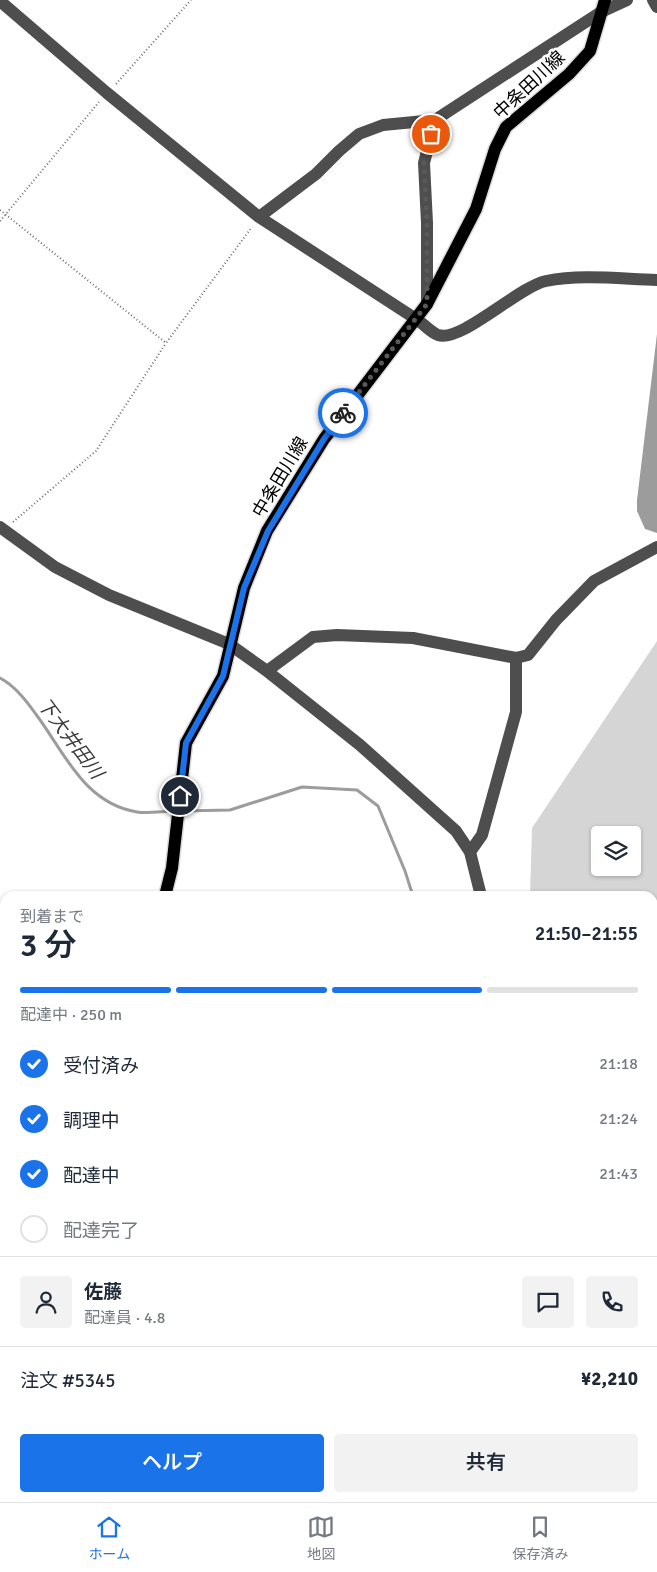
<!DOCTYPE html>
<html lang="ja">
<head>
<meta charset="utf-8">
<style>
	:root { --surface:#fff; --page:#f2f2f3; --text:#1f2937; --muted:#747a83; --line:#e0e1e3; --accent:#1a73e8 }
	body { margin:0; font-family:Signika,"Noto Sans JP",sans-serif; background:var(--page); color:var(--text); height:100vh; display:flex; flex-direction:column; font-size:19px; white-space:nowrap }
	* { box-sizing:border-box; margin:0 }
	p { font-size:16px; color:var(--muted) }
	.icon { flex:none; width:28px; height:28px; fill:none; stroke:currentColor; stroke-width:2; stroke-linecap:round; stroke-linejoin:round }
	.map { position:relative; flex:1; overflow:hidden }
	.drawer { position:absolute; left:0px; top:891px; width:658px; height:611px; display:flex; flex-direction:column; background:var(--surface); border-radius:15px 15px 0 0; box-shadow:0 1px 4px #0004 }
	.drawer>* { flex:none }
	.fabs { position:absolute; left:591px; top:826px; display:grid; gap:10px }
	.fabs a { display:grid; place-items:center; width:50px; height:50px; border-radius:5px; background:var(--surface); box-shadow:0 1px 4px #0004; font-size:25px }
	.pin { position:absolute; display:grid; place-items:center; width:42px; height:42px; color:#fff; margin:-21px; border:2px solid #fff; border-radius:50%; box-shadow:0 1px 5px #0007 }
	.courier { position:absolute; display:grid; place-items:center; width:50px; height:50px; margin:-25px; border:4px solid #1a73e8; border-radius:50%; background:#fff; color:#222; box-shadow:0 1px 6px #0007 }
	.headline em { font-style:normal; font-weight:600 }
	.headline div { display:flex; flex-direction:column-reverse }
	.headline { display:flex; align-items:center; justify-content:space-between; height:85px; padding:0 20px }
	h1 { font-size:32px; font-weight:600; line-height:38px }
	.bar { display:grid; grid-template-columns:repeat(4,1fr); gap:8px 5px; align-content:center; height:60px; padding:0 20px }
	.bar i { height:6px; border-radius:4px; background:var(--line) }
	.bar .current { background:var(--accent) }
	.bar p { grid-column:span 4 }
	.line { display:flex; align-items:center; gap:12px; padding:0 20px; border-top:1px solid var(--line) }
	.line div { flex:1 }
	.round { display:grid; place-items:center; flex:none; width:52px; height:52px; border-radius:5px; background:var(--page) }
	ol { padding:0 20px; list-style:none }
	li { display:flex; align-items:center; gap:15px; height:55px }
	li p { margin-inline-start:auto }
	li .icon { padding:5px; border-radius:50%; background:var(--accent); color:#fff; stroke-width:4 }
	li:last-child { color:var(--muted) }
	li i { width:28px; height:28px; border:2px solid var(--line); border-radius:50% }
	.button { display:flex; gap:10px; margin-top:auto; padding:10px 20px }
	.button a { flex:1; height:58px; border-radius:5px; background:var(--accent); color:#fff; font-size:20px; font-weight:600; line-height:58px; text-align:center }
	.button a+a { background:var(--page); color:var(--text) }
	.menu { display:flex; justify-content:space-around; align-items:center; height:70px; border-top:1px solid var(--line); background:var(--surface); font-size:14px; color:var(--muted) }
	.menu a { display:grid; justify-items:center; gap:2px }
	.menu .current { color:var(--accent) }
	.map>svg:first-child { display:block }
	.green { fill:#d5d5d5; fill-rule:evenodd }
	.water { fill:#9c9c9c }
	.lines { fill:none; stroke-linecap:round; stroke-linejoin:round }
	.stream { stroke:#9c9c9c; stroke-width:3 }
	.major-casing { stroke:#dbdbdb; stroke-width:15 }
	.path { stroke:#707070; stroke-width:2; stroke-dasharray:1 2.5; stroke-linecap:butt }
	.minor { stroke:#4e4e4e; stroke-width:12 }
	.major { stroke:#000; stroke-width:12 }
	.done { stroke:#595959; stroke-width:5; stroke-dasharray:0 9 }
	.route { stroke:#1a73e8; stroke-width:6 }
	.labels { text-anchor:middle; stroke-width:5; stroke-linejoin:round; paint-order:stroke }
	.street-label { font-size:18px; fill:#000; stroke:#fff }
	.water-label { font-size:19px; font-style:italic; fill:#3d3d3d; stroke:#fff }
</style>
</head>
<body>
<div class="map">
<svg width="657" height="1502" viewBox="0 0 657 1502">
	<rect width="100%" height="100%" fill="#fff"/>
	<!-- green -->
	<path class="green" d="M657,641V965L653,962L652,896H530L532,828ZM600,835H632V868H600Z
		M653,1275H657V1328H653Z
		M232,1498H470L476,1502H234Z"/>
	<!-- water -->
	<path class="water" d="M657,334V533L645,529L637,511V500Z"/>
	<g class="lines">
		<!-- stream -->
		<path class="stream" d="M0,678C14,685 26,700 35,713C64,751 83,803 137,812C149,814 163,811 175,811
			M182,811L230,810L302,787L357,790L378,806L405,871L413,896
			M652,1039L657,1040
			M0,1347L5,1352
			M275,1498L276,1502"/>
		<!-- major casing -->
		<g class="major-casing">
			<path id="major" d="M165,896L172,868L186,743L223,676L244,588L267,531L324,439L427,304L476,209L495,149L506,127L569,74L590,51L605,0
				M0,1327L5,1321"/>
		</g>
		<!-- path -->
		<path class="path" d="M116,84L191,0
			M0,210L166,343L252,227
			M0,221L99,102
			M13,522L96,451L166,343
			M652,1209L657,1208"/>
		<!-- minor -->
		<path class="minor" d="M653,0L657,7
			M0,1L107,93L259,217L416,319C423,323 430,332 438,335C461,343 518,287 546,281C581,274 621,279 657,280
			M259,217L316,174L339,151L359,134L383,125L435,120L601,12L627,0
			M427,304V223L424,163L435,120
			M0,527L55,567L109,595L229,644L267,671L360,745L456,831L470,852L481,896
			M267,671L313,637L337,635L413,638L516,658L528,655L556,620L594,581L657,547
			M470,852L482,835L516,712V658
			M0,969L5,971
			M652,986L657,987
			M652,1389L657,1392
			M0,1430L5,1444
			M57,1498L59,1502
			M499,1498L503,1502"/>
		<!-- major -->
		<use href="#major" class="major"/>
	</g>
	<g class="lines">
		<!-- done -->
		<path class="done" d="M343,413L427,304V223L424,163L431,134"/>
		<!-- route -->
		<path class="route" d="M180,796L186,743L223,676L244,588L268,531L324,439L343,413"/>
	</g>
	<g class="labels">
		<!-- street labels -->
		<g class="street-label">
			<text transform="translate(529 85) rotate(-43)" y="6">中条田川線</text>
			<text transform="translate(280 477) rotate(-59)" y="6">中条田川線</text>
		</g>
		<!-- water labels -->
		<g class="water-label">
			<text transform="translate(71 738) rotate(53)" y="7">下大井田川</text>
		</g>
	</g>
</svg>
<div class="fabs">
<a><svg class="icon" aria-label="layers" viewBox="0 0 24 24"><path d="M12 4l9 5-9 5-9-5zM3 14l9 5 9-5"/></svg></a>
</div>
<div class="pin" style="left:431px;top:134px;background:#ea580c"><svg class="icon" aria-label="bag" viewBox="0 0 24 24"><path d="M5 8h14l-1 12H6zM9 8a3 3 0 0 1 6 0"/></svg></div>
<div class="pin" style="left:180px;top:796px;background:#1f2937"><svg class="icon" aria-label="home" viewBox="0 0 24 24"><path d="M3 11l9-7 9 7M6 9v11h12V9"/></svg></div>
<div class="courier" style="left:343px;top:413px"><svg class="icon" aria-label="bike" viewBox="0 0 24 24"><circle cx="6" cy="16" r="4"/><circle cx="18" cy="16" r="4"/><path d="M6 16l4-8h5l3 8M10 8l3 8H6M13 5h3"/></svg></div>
<section class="drawer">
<div class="headline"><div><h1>3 分</h1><p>到着まで</p></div><em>21:50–21:55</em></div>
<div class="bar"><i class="current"></i><i class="current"></i><i class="current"></i><i></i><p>配達中 · 250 m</p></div>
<ol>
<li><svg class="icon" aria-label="check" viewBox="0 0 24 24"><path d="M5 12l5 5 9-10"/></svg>受付済み<p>21:18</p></li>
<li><svg class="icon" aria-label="check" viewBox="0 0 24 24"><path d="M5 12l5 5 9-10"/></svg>調理中<p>21:24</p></li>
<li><svg class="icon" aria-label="check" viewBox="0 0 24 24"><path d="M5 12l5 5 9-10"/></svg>配達中<p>21:43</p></li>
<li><i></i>配達完了</li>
</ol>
<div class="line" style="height:90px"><a class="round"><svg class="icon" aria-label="person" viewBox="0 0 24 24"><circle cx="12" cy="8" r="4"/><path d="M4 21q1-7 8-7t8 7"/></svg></a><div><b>佐藤</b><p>配達員 · 4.8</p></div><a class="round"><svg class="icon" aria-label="chat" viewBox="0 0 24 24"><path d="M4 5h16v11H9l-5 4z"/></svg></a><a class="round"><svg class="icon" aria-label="phone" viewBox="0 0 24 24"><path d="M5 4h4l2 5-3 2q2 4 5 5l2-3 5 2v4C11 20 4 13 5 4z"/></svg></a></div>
<div class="line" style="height:65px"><div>注文 #5345</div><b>¥2,210</b></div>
<div class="button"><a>ヘルプ</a><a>共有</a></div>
</section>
</div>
<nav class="menu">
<a class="current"><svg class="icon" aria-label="home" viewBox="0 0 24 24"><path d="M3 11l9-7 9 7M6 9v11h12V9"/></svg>ホーム</a>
<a><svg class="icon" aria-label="map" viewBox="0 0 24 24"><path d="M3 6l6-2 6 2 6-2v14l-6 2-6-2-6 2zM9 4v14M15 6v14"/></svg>地図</a>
<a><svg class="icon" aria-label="saved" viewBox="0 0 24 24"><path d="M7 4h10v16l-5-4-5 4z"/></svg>保存済み</a>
</nav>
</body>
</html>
